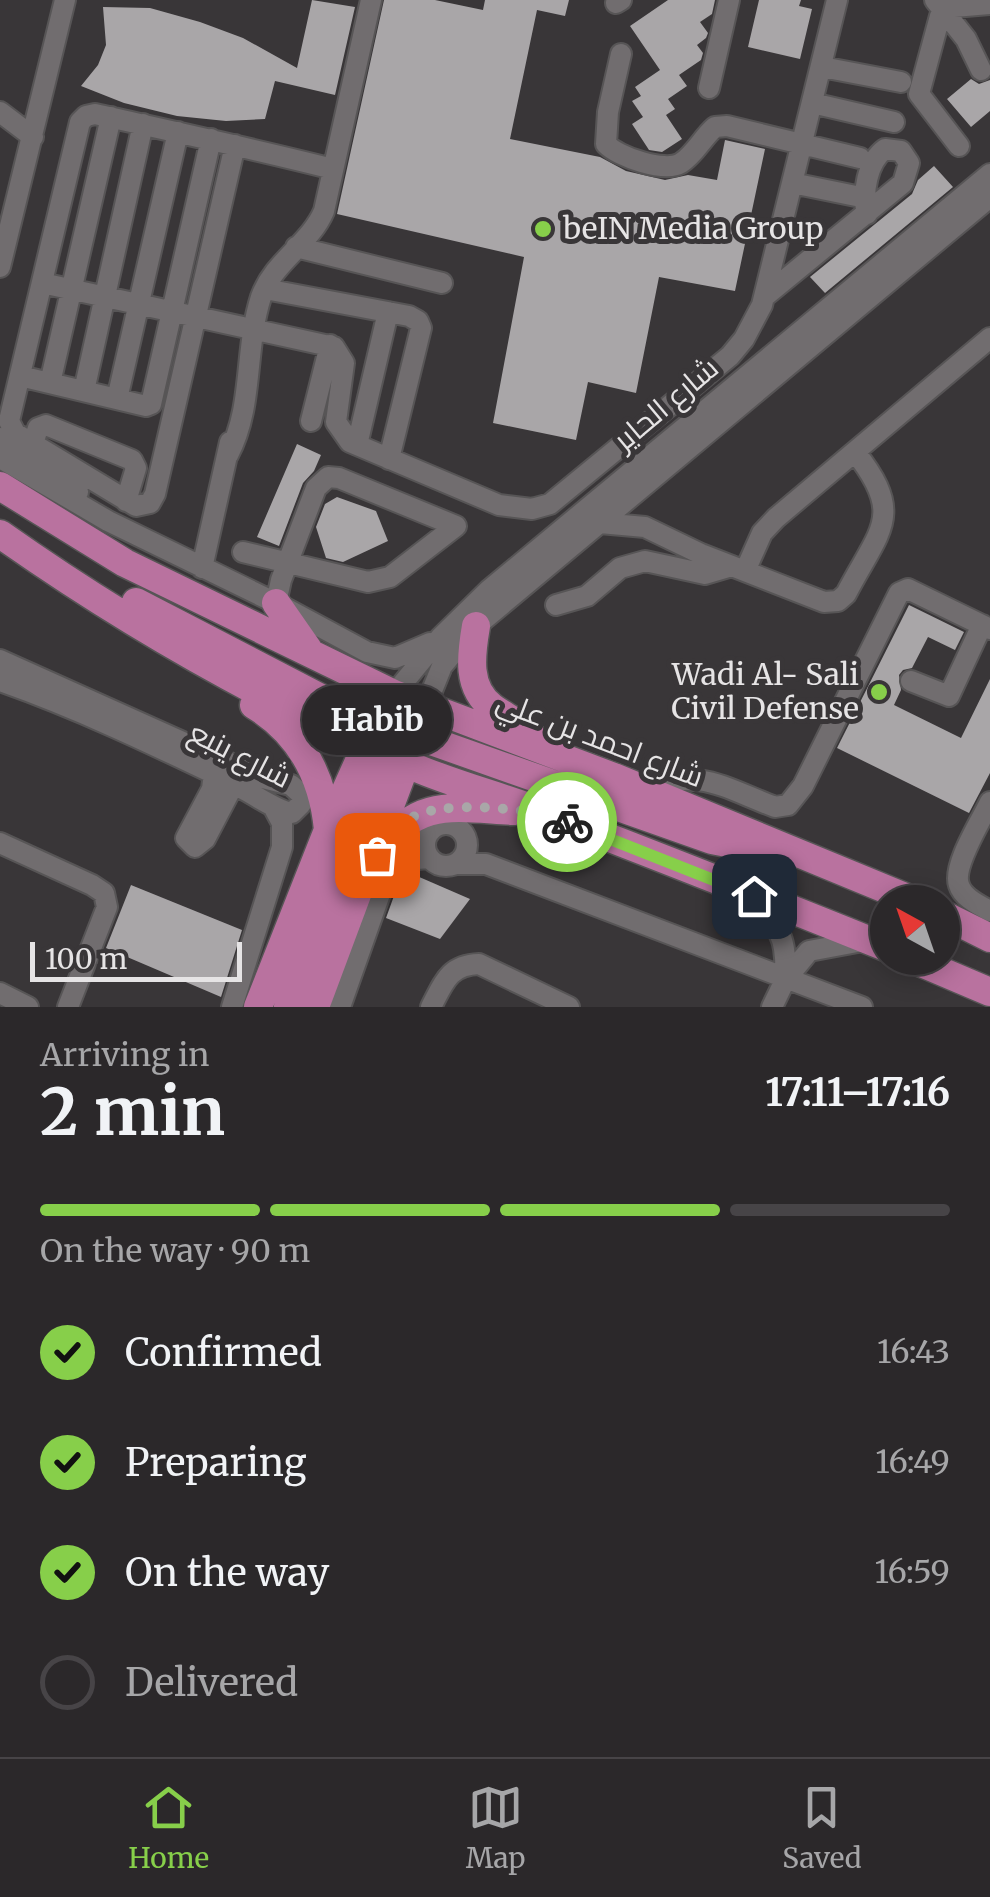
<!DOCTYPE html>
<html lang="en">
<head>
<meta charset="utf-8">
<style>
	:root { --surface:#2b282a; --page:#333032; --text:#f1f3f6; --muted:#a6a6a8; --line:#474447; --accent:#87cf4a }
	body { margin:0; font-family:Merriweather,Cairo,serif; background:var(--page); color:var(--text); height:100vh; display:flex; flex-direction:column; font-size:38px; white-space:nowrap }
	* { box-sizing:border-box; margin:0 }
	p { font-size:32px; color:var(--muted) }
	.icon { flex:none; width:55px; height:55px; fill:none; stroke:currentColor; stroke-width:2; stroke-linecap:round; stroke-linejoin:round }
	.map { position:relative; height:1007px; overflow:hidden }
	.sheet { display:flex; flex-direction:column; background:var(--surface); flex:1 }
	.sheet>* { flex:none }
	.needle { width:65px; rotate:320deg }
	.fabs { position:absolute; left:870px; top:885px; display:grid; gap:20px }
	.fabs a { display:grid; place-items:center; width:90px; height:90px; border-radius:50%; background:var(--surface); box-shadow:0 5px 25px #0003,0 0 0 2px var(--line); font-size:50px }
	.scale { position:absolute; left:30px; bottom:25px; width:212px; box-sizing:border-box; padding-left:10px; border:5px solid #e6e4e5; border-top:0; font-size:28px; line-height:35px; white-space:nowrap; color:#e6e4e5; -webkit-text-stroke:8px #393638; paint-order:stroke }
	.pin { position:absolute; display:grid; place-items:center; width:85px; height:85px; color:#fff; margin:-42px; border-radius:20px; box-shadow:0 5px 15px #0006 }
	.courier { position:absolute; display:grid; place-items:center; width:100px; height:100px; margin:-50px; border:8px solid #87cf4a; border-radius:50%; background:#fff; color:#222; box-shadow:0 2px 12px #0007 }
	.bubble { position:absolute; height:70px; border-radius:35px; background:var(--surface); box-shadow:0 5px 25px #0003,0 0 0 2px var(--line); font-size:32px; font-weight:700; line-height:70px; text-align:center }
	.overview em { font-style:normal; font-weight:700 }
	.overview div { display:flex; flex-direction:column-reverse }
	.overview { display:flex; align-items:center; justify-content:space-between; height:170px; padding:0 40px }
	h1 { font-size:65px; font-weight:700; line-height:75px }
	.bar { display:grid; grid-template-columns:repeat(4,1fr); gap:15px 10px; align-content:center; height:120px; padding:0 40px }
	.bar i { height:12px; border-radius:8px; background:var(--line) }
	.bar .current { background:var(--accent) }
	.bar p { grid-column:span 4 }
	ol { padding:0 40px; list-style:none }
	li { display:flex; align-items:center; gap:30px; height:110px }
	li p { margin-inline-start:auto }
	li .icon { padding:10px; border-radius:50%; background:var(--accent); color:#111; stroke-width:4 }
	li:last-child { color:var(--muted) }
	li i { width:55px; height:55px; border:5px solid var(--line); border-radius:50% }
	.menu { display:flex; justify-content:space-around; align-items:center; height:140px; border-top:2px solid var(--line); background:var(--surface); font-size:28px; color:var(--muted) }
	.menu a { display:grid; justify-items:center; gap:5px }
	.menu .current { color:var(--accent) }
	.map>svg:first-child { display:block }
	.building { fill:#a9a6a8 }
	.lines { fill:none; stroke-linecap:round; stroke-linejoin:round }
	.minor-casing { stroke:#575556; stroke-width:24 }
	.major-casing { stroke:#575556; stroke-width:31 }
	.minor { stroke:#716d6f; stroke-width:20 }
	.major { stroke:#b9729f; stroke-width:28 }
	.done { stroke:#a9a7a8; stroke-width:10; stroke-dasharray:0 18 }
	.route { stroke:#87cf4a; stroke-width:12 }
	.poi-dot { fill:#87cf4a; stroke:#393638; stroke-width:4 }
	.labels { text-anchor:middle; stroke-width:10; stroke-linejoin:round; paint-order:stroke }
	.poi-label { font-size:30px; fill:#e6e4e5; stroke:#393638; text-anchor:start }
	.street-label { font-size:30px; fill:#e6e4e5; stroke:#393638 }
</style>
</head>
<body>
<div class="map">
<svg width="990" height="1007" viewBox="0 0 990 1007">
	<rect width="100%" height="100%" fill="#393638"/>
	<!-- building -->
	<path class="building" d="M312,0L355,7L335,95L275,81L265,119L226,121L177,116L124,103L81,86L98,65L106,45L103,7L150,8L200,22L243,38L297,68Z
		M384,0H435L483,10L485,0H569L565,16L537,10L510,139L600,157L626,171L665,180L688,175L717,180L725,140L765,149L735,291L659,277L636,393L588,382L576,440L493,423L524,257L337,214Z
		M668,0H715L712,14L700,22L708,33L706,38L697,45L703,53L701,60L679,75L687,86L668,99L675,109L666,115L682,139L662,152L649,150L632,124L643,117L632,101L641,96L635,87L660,70L630,26Z
		M759,0H801L799,6L812,9L800,59L748,47Z
		M971,79L979,84L990,80V111L971,127L947,99Z
		M934,166L953,187L825,293L810,277L912,194L918,180Z
		M297,444L321,455L314,471L303,483L279,546L257,537Z
		M337,497L376,511L388,541L343,562L326,558L316,527L325,504Z
		M909,605L964,632L955,650L928,637L912,668L903,670L899,675L901,690L894,705L961,738L990,679V773L969,813L837,748Z
		M410,873L470,899L440,939L386,918L399,882Z
		M131,885L242,930L221,997L106,948Z"/>
	<g class="lines">
		<!-- minor casing -->
		<g class="minor-casing">
			<path id="minor" d="M935,0L966,39L981,70
				M616,3L621,0
				M621,54L608,112L606,144C618,157 665,173 681,163C695,154 703,137 715,127L727,126L860,158
				M822,67L901,82
				M709,88L729,0
				M812,103L894,122
				M0,112L33,137
				M235,145L155,494L150,503L136,506L15,433L9,421L80,122L86,116L95,114C175,132 254,149 333,169
				M959,146L919,94L940,16L954,7L990,4
				M792,183L856,196
				M296,247L442,283
				M0,267L65,0
				M42,283L334,347L344,363L336,422L350,442L499,505L532,509L550,504L730,356L744,339L762,305L837,0
				M265,289L409,316L418,321L421,328L389,459
				M764,297L903,183L909,163L901,151L885,149C867,162 862,193 867,214
				M20,376L146,406L151,404L211,139
				M50,383L111,117
				M84,391L143,124
				M117,399L178,132
				M311,421L330,345
				M0,438L78,492
				M33,444L38,428L46,425L132,460L136,468L126,501
				M357,445L388,312
				M228,455C254,406 244,350 261,297C274,261 310,244 324,211L371,0
				M0,458L108,521L276,603L367,652L395,658L430,643
				M600,523L645,527L701,554L824,602L838,601L846,594C879,530 906,516 855,452
				M243,552L368,582L390,577L456,526L339,478L328,477L316,488L281,580L276,603
				M202,568L230,442
				M745,571L762,533L776,518L990,338
				M556,605L587,596L620,568L645,561L705,574L732,566
				M0,660L263,778L291,785L302,795L301,804L292,813C277,812 241,786 223,778C150,743 77,708 0,681
				M911,681L949,696L982,625
				M394,694L440,638L489,590L990,174
				M425,708L442,666L476,626L990,197
				M214,773L212,789L186,838L195,847L205,839L239,774
				M641,788C702,769 718,785 775,807L788,805L803,786L899,593L908,589L990,629
				M990,802C981,821 952,866 959,885C963,898 979,905 990,911
				M425 845a21 21 0 1 1 42 0a21 21 0 1 1-42 0Z
				M0,843L92,885L104,893L107,907L68,1007
				M455,864H486L862,1007
				M734,893C774,926 788,924 785,980
				M0,993L28,1007
				M232,1007L282,847V823L275,810
				M340,1007L387,874L405,860L429,858
				M431,1007C444,982 449,965 479,964L569,1007
				M772,1007L785,980L809,951L868,940"/>
		</g>
		<!-- major casing -->
		<g class="major-casing">
			<path id="major" d="M0,486L125,563L394,694L614,777L917,902
				M0,534C129,625 269,704 414,767C458,786 505,797 550,815C663,858 776,903 888,948
				M136,602L336,706L392,718L413,714L425,708
				M276,603L308,649
				M476,626C471,655 466,688 493,708C510,720 524,724 536,742
				M254,705C300,733 323,776 328,830
				M377,734L388,730L417,736L712,840L732,844L764,841
				M379,852C417,797 454,808 513,811
				M942,914L990,938
				M910,958L990,992
				M258,1007L328,830L373,730
				M288,1007L391,739
				M315,1007L412,747"/>
		</g>
		<!-- minor -->
		<use href="#minor" class="minor"/>
		<!-- major -->
		<use href="#major" class="major"/>
	</g>
	<g class="lines">
		<!-- done -->
		<path class="done" d="M377,855C386,842 395,829 408,820C438,798 533,808 567,822"/>
		<!-- route -->
		<path class="route" d="M567,822L754,896"/>
	</g>
	<!-- markers -->
	<g class="poi-dot">
		<circle cx="543" cy="229" r="10"/>
		<circle cx="879" cy="692" r="10"/>
	</g>
	<g class="labels">
		<!-- poi labels -->
		<g class="poi-label">
			<text x="563" y="239">beIN Media Group</text>
			<text x="859" y="685" text-anchor="end">Wadi Al- Sali<tspan x="859" dy="34">Civil Defense</tspan></text>
		</g>
		<!-- street labels -->
		<g class="street-label">
			<text transform="translate(666 404) rotate(-40)" y="10">شارع الحاير</text>
			<text transform="translate(600 739) rotate(21)" y="10">شارع احمد بن علي</text>
			<text transform="translate(240 755) rotate(27)" y="10">شارع ينبع</text>
		</g>
	</g>
</svg>
<div class="fabs">
<a><svg class="needle" viewBox="-14 -14 28 28"><path d="M0-13l5 13h-10z" fill="#e53935"/><path d="M0 13l5-13h-10z" fill="#a6a6a8"/></svg></a>
</div>
<div class="scale">100 m</div>
<div class="pin" style="left:377px;top:855px;background:#ea580c"><svg class="icon" aria-label="bag" viewBox="0 0 24 24"><path d="M5 8h14l-1 12H6zM9 8a3 3 0 0 1 6 0"/></svg></div>
<div class="pin" style="left:754px;top:896px;background:#1f2937"><svg class="icon" aria-label="home" viewBox="0 0 24 24"><path d="M3 11l9-7 9 7M6 9v11h12V9"/></svg></div>
<div class="courier" style="left:567px;top:822px"><svg class="icon" aria-label="bike" viewBox="0 0 24 24"><circle cx="6" cy="16" r="4"/><circle cx="18" cy="16" r="4"/><path d="M6 16l4-8h5l3 8M10 8l3 8H6M13 5h3"/></svg></div>
<div class="bubble" style="left:302px;top:685px;width:150px">Habib</div>
</div>
<section class="sheet">
<div class="overview"><div><h1>2 min</h1><p>Arriving in</p></div><em>17:11–17:16</em></div>
<div class="bar"><i class="current"></i><i class="current"></i><i class="current"></i><i></i><p>On the way · 90 m</p></div>
<ol>
<li><svg class="icon" aria-label="check" viewBox="0 0 24 24"><path d="M5 12l5 5 9-10"/></svg>Confirmed<p>16:43</p></li>
<li><svg class="icon" aria-label="check" viewBox="0 0 24 24"><path d="M5 12l5 5 9-10"/></svg>Preparing<p>16:49</p></li>
<li><svg class="icon" aria-label="check" viewBox="0 0 24 24"><path d="M5 12l5 5 9-10"/></svg>On the way<p>16:59</p></li>
<li><i></i>Delivered</li>
</ol>
</section>
<nav class="menu">
<a class="current"><svg class="icon" aria-label="home" viewBox="0 0 24 24"><path d="M3 11l9-7 9 7M6 9v11h12V9"/></svg>Home</a>
<a><svg class="icon" aria-label="map" viewBox="0 0 24 24"><path d="M3 6l6-2 6 2 6-2v14l-6 2-6-2-6 2zM9 4v14M15 6v14"/></svg>Map</a>
<a><svg class="icon" aria-label="saved" viewBox="0 0 24 24"><path d="M7 4h10v16l-5-4-5 4z"/></svg>Saved</a>
</nav>
</body>
</html>
